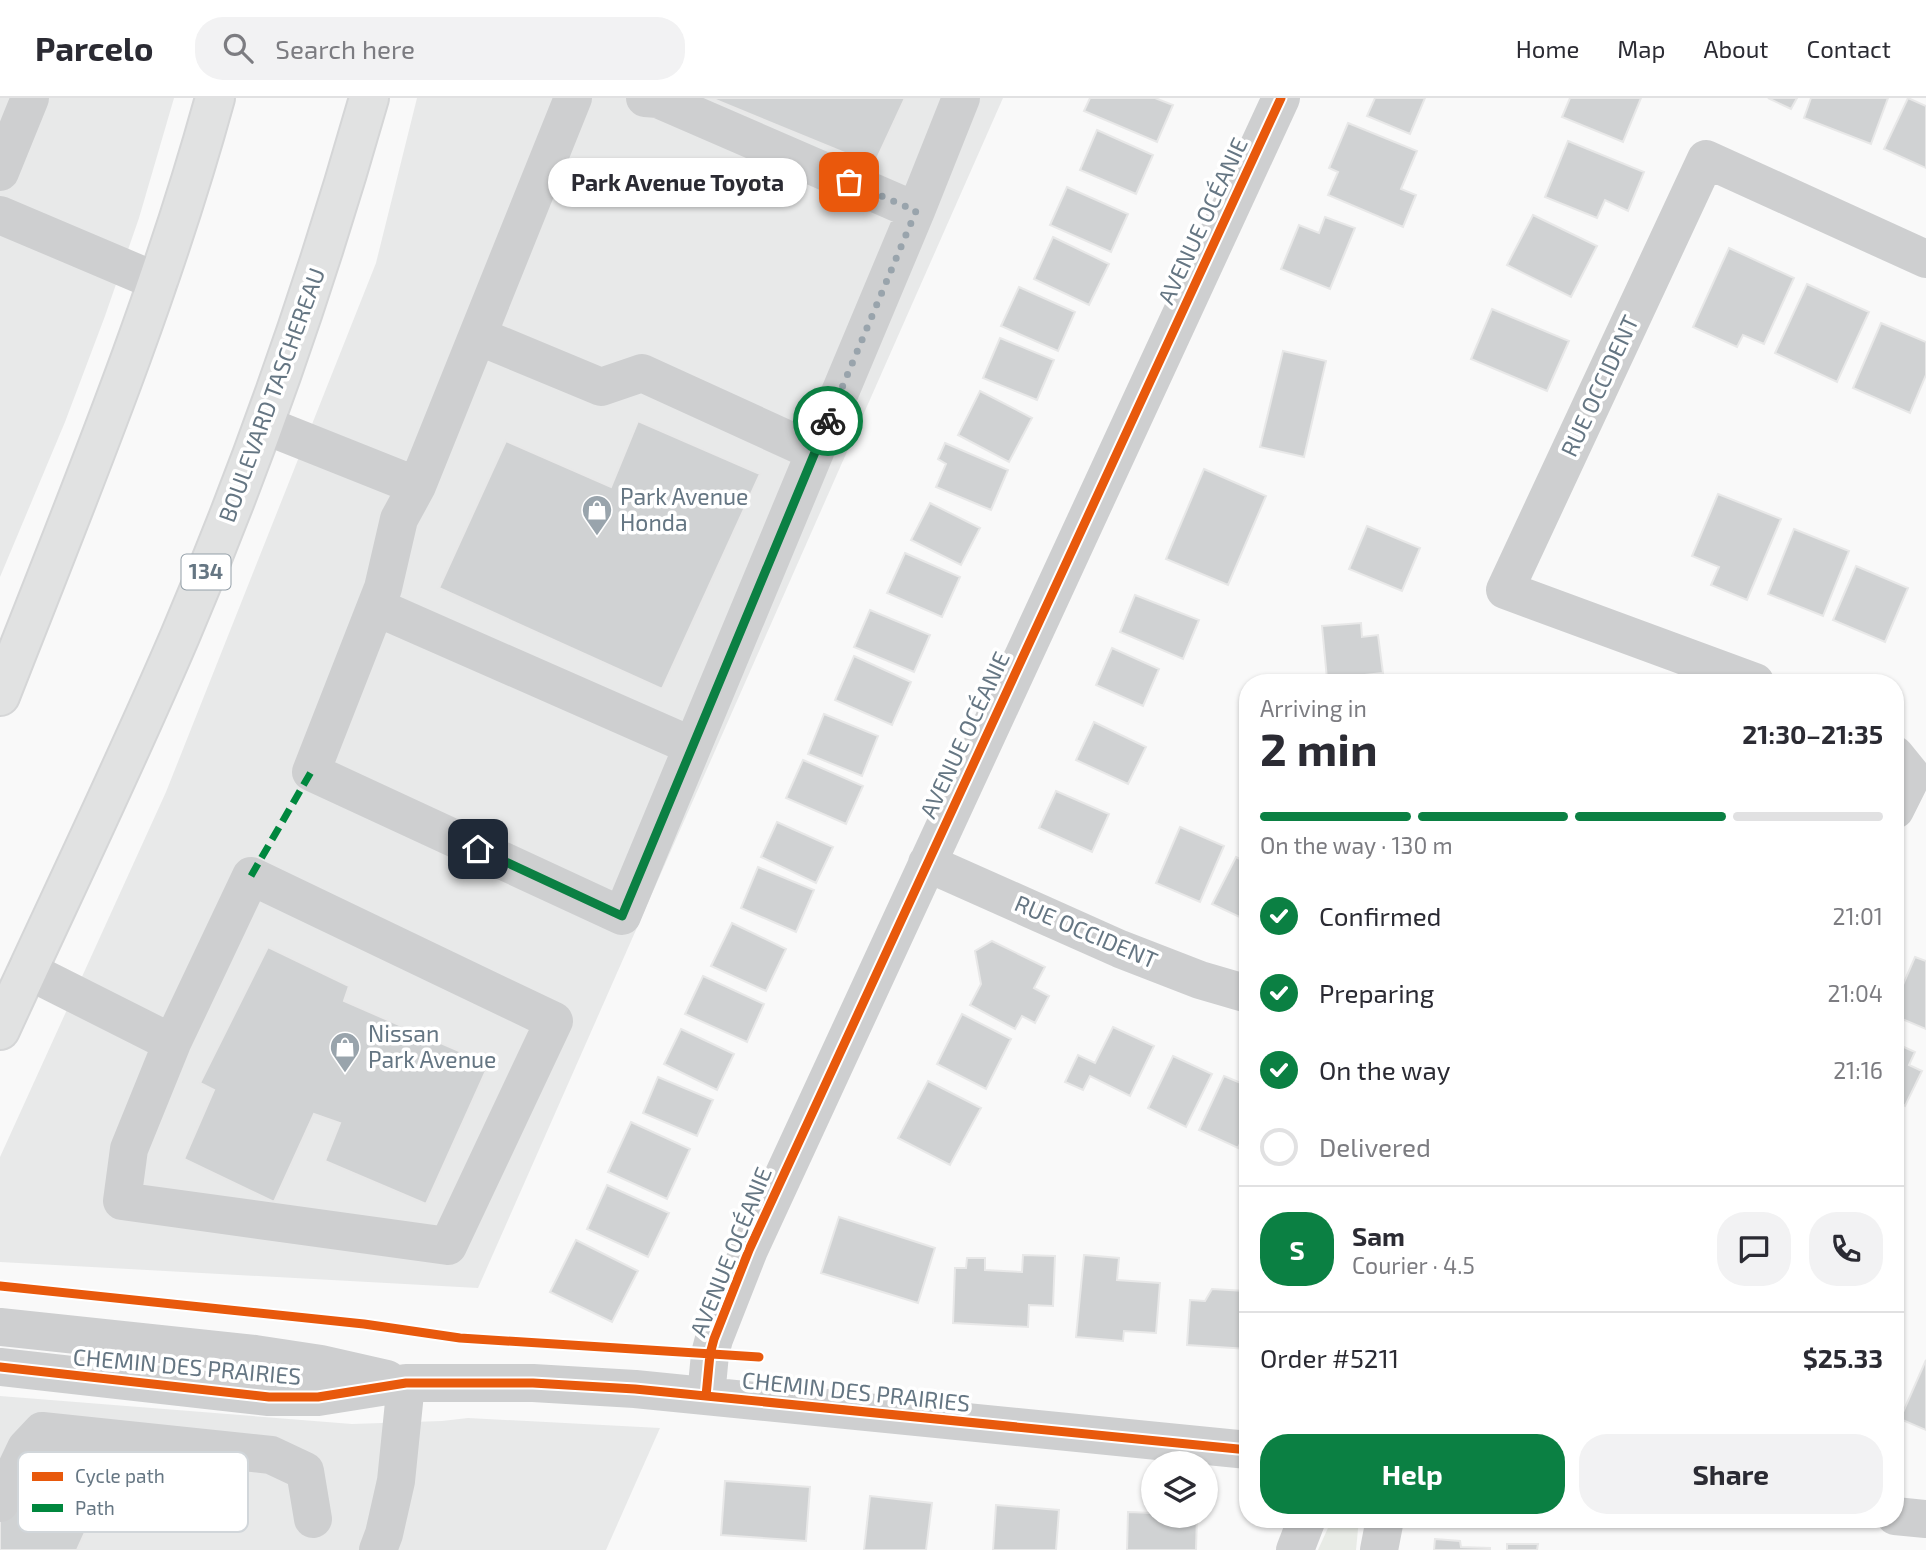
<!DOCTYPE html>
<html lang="en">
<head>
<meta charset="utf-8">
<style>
	:root { --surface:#fff; --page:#f2f2f3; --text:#2b2b33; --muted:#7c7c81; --line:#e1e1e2; --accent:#0b8043 }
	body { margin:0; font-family:"Exo 2",sans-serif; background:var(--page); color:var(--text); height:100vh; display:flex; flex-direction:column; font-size:26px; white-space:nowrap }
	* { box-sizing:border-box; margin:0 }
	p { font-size:23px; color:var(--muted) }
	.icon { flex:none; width:38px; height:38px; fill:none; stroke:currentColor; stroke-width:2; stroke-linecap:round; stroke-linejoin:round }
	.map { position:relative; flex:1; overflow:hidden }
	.side { position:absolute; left:1239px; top:576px; width:665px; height:854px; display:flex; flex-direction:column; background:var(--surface); border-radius:28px; box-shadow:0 2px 5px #0004 }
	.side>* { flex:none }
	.tools { position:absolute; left:1141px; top:1353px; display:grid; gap:14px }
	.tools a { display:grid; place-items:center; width:77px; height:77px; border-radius:50%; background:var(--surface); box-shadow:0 2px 5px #0004; font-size:35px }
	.pin { position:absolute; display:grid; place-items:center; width:60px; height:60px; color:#fff; margin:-30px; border-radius:14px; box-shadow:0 4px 10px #0006 }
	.courier { position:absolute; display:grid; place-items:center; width:70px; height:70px; margin:-35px; border:5px solid #0b8043; border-radius:50%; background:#fff; color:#222; box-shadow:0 2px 9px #0007 }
	.bubble { position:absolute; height:49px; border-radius:24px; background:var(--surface); box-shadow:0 2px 5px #0004; font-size:23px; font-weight:700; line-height:49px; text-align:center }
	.head em { font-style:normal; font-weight:700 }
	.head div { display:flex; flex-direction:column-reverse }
	.head { display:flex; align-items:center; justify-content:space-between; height:119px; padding:0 21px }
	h1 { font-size:46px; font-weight:700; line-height:52px }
	.bar { display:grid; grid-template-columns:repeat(4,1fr); gap:10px 7px; align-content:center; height:84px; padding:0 21px }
	.bar i { height:9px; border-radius:5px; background:var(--line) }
	.bar .selected { background:var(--accent) }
	.bar p { grid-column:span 4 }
	.line { display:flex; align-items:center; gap:18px; padding:0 21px; border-top:2px solid var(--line) }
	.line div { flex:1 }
	.round { display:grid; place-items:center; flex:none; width:74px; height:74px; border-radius:28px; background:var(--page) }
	ol { padding:0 21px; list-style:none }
	li { display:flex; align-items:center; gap:21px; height:77px }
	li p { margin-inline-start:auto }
	li .icon { padding:7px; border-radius:50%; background:var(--accent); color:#fff; stroke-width:4 }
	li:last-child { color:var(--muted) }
	li i { width:38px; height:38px; border:4px solid var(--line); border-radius:50% }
	.action { display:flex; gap:14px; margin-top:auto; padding:14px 21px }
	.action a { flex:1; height:80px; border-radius:28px; background:var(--accent); color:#fff; font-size:28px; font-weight:700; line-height:80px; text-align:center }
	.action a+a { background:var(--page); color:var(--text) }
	header { display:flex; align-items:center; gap:42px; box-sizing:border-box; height:98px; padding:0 35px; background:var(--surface); border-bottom:2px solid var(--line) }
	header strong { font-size:33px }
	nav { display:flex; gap:38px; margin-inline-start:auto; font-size:24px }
	.search { width:490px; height:63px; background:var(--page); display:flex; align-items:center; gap:18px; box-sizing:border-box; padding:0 24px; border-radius:28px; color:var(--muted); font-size:26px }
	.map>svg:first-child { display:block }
	.built { fill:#e8e9e9 }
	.green { fill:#e8ebe6 }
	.building { fill:#d0d2d3; stroke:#e8e8e8; stroke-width:2 }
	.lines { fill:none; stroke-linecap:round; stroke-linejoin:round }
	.major-casing { stroke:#d5d6d7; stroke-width:42 }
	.minor { stroke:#cecfd0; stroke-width:38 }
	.major { stroke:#e1e2e2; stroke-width:38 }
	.quiet { stroke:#00873e; stroke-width:7; stroke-dasharray:14 7; stroke-linecap:butt }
	.cycleway-casing { stroke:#fff; stroke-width:13 }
	.cycleway { stroke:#e8590c; stroke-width:9 }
	.done { stroke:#99a4ac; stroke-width:7; stroke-dasharray:0 12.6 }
	.route { stroke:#0b8043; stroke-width:9 }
	.labels { text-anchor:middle; stroke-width:7; stroke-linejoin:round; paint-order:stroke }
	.shield { fill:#fff; stroke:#939fa8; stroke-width:2 }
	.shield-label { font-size:21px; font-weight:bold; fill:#657683 }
	.street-label { font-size:23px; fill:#657683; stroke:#fff }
	.poi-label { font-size:23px; fill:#657683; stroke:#fff; text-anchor:start }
	.key { fill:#fff; stroke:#d1d6da; stroke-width:2 }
	.key-label { font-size:19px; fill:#657683 }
</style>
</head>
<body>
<header>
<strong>Parcelo</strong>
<div class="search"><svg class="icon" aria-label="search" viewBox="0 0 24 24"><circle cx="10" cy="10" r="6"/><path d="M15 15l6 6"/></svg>Search here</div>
<nav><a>Home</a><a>Map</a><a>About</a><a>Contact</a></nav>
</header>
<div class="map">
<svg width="1926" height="1452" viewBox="0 0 1926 1452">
	<rect width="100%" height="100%" fill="#f9f9f9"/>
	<!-- built -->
	<path class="built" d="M0,0H174L139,120L105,218L65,324L0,479Z
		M417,0H1003L478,1190L0,1164V1059L166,694L376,165Z
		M0,1298L352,1326L442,1323L468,1320L660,1330L606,1452H0Z"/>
	<!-- green -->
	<path class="green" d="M1332,1421H1359L1356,1452H1318Z"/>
	<!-- building -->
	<path class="building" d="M711,0H905L874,67Z
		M1090,0H1155L1173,7L1157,44L1084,13Z
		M1375,0H1425L1410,36L1367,18Z
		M1570,0H1641L1623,44L1562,19Z
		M1768,0H1797L1791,11Z
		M1811,0H1888L1871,46L1804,20Z
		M1908,0L1926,8V70L1884,51Z
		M1348,25L1417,53L1401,91L1416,97L1403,129L1328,97L1338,74L1329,70Z
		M1097,32L1153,57L1136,96L1080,72Z
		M1568,43L1644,74L1628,113L1605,102L1597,120L1545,99Z
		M1067,89L1128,116L1111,154L1050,127Z
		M1533,117L1597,148L1571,199L1507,167Z
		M1325,119L1355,130L1330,191L1281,171L1299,127L1319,135Z
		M1053,139L1109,166L1089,207L1034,181Z
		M1729,150L1794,180L1764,246L1743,237L1737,249L1693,229Z
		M1807,186L1869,214L1837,284L1775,255Z
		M1019,189L1075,214L1058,253L1001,228Z
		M1492,211L1569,243L1547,293L1471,261Z
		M1881,225L1926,244V277L1910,315L1853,290Z
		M1000,240L1054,262L1037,302L983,280Z
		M1283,253L1326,263L1304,359L1260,349Z
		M980,293L1032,320L1009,364L958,337Z
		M638,323L760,376L662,591L439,490L506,343L611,389Z
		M945,345L1008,372L991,412L936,389L946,366L938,361Z
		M1204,371L1266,398L1228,487L1166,461Z
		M1718,396L1781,421L1747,502L1711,487L1719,469L1692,458Z
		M930,405L980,430L961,467L911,442Z
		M1367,428L1420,450L1402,493L1349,471Z
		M1794,431L1849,453L1823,518L1768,496Z
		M905,455L960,479L942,519L887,495Z
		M1856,468L1908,490L1885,544L1833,522Z
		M1135,497L1199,522L1183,561L1120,534Z
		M870,512L930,537L914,574L854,549Z
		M1361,525L1362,539L1378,537L1383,575L1327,581L1322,528Z
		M1112,550L1159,571L1143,608L1096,587Z
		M854,558L911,584L892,627L835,602Z
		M824,616L878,638L862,678L808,656Z
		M1094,624L1146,649L1128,686L1076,662Z
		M803,662L863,688L846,726L786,700Z
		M1056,693L1109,716L1092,754L1039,730Z
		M777,724L833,749L816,785L761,759Z
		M1180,729L1224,748L1200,804L1156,785Z
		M1236,759L1248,765V823L1212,806Z
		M758,769L814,792L796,834L741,810Z
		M732,825L786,851L766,893L711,868Z
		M992,843L1045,869L1034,890L1049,898L1035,925L1022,918L1015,931L970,907L981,886L975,853Z
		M268,849L349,888L344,903L489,966L426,1106L325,1063L340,1025L314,1016L274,1104L184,1061L214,992L200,985Z
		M1915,859L1926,863V931L1895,918V905Z
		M703,878L764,906L747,944L685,916Z
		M962,916L1011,941L986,991L937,966Z
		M1113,929L1154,948L1130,998L1090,978L1083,992L1065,984L1078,957L1095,965Z
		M681,931L734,956L717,992L664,966Z
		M1895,945L1915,954L1909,967L1922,973L1905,1008L1895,1003Z
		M1173,958L1212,976L1186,1029L1148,1010Z
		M1224,978L1248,988V1028L1238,1050L1199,1032Z
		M658,979L713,1002L697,1038L643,1015Z
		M928,983L981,1010L950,1067L898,1040Z
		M631,1024L690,1051L667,1101L608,1074Z
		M607,1087L669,1115L648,1159L587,1131Z
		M839,1119L935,1150L918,1205L821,1175Z
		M576,1142L638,1173L612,1224L550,1194Z
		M1023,1157L1055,1158L1053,1208L1029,1207L1028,1229L953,1225L955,1170H966L967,1160H985V1172L1022,1174Z
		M1084,1157L1119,1160L1117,1182L1160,1185L1156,1235L1124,1233L1123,1243L1076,1239Z
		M1212,1191L1246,1193L1245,1211H1248V1251L1187,1247L1190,1202L1205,1203Z
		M1926,1262V1332L1900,1321Z
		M30,1356L105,1390L77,1452H0V1421Z
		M725,1383L810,1389L806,1443L721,1437Z
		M870,1398L932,1405L926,1452H864Z
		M996,1407L1059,1412L1056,1452H993Z
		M1128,1414L1153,1415V1418H1197L1196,1452H1127Z
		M1435,1441L1460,1443L1461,1449L1490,1450V1452H1434Z
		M1507,1446H1538L1537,1452H1507Z"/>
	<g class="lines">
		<!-- major casing -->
		<g class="major-casing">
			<path id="major" d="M0,598C77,401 159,204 215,0
				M0,932C60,801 123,671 180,538C255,362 317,183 369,0"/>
		</g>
		<!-- minor -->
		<path class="minor" d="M573,0L417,388L399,421L383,490L311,674L622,818L815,354
			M645,0L658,1L916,113L961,0
			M0,74L30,0
			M0,117L158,184
			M478,238L601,289L642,275L815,354L916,113
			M264,327L417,388
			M376,509L692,648
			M1755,584L1505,492L1706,61L1926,161
			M1895,657L1912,678L1895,712
			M927,765L1120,851L1200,882L1248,896
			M251,778L554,923L448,1148L122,1103L129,1051L172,945Z
			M27,872L172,945
			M0,1229L255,1256L321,1266L387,1281
			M0,1269L269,1299H318L406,1285H533L635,1291L1248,1352
			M706,1298L710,1256L714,1241L749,1152L1281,0
			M0,1405L26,1350L42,1333L271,1357L305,1373L313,1421
			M1895,1418L1926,1421
			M378,1452L384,1436L396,1383L406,1285
			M1295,1452L1307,1421
			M1379,1452L1385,1421"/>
		<!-- major -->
		<use href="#major" class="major"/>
		<!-- quiet -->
		<path class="quiet" d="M251,778L311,674"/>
		<!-- cycleway casing -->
		<g class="cycleway-casing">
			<path id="cycleway" d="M0,1188L364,1226L460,1240L759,1259
				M0,1269L269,1299H318L406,1285H533L635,1291L1248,1352
				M706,1298L710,1256L714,1241L749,1152L1281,0"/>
		</g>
		<!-- cycleway -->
		<use href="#cycleway" class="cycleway"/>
	</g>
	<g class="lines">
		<!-- done -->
		<path class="done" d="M828,323L916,113L849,84"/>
		<!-- route -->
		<path class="route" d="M478,751L622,818L828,323"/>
	</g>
	<!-- icons -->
	<defs>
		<g id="shop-pin" transform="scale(1.575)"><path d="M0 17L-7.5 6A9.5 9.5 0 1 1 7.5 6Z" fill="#99a4ac" stroke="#fff"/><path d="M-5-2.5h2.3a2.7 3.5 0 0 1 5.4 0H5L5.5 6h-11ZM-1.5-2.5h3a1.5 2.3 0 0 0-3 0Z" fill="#fff"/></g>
	</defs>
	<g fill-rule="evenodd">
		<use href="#shop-pin" x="597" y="412"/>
		<use href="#shop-pin" x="345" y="949"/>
	</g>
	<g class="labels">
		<!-- shield labels -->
		<rect class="shield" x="181.5" y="456.5" width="49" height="35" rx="5"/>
		<g class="shield-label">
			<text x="206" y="481">134</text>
		</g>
		<!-- street labels -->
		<g class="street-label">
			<text transform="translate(1203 123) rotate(-65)" y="8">AVENUE OCÉANIE</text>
			<text transform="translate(1600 288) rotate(-65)" y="8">RUE OCCIDENT</text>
			<text transform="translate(272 297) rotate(-70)" y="8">BOULEVARD TASCHEREAU</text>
			<text transform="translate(965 637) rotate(-65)" y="8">AVENUE OCÉANIE</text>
			<text transform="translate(1086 834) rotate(23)" y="8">RUE OCCIDENT</text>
			<text transform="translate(731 1154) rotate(-68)" y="8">AVENUE OCÉANIE</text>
			<text transform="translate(187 1269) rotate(5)" y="8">CHEMIN DES PRAIRIES</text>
			<text transform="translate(856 1294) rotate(6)" y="8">CHEMIN DES PRAIRIES</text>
		</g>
		<!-- poi labels -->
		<g class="poi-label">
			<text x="620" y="407">Park Avenue<tspan x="620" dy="26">Honda</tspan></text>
			<text x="368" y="944">Nissan<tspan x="368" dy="26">Park Avenue</tspan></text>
		</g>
	</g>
	<!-- legend -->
	<rect x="18" y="1354" width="230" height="80" rx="10" class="key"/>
	<rect x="32" y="1374" width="31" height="9" fill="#e8590c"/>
	<rect x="32" y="1406" width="31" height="8" fill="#00873e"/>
	<g class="key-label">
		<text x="75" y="1385">Cycle path</text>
		<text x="75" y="1417">Path</text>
	</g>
</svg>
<div class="tools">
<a><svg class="icon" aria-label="layers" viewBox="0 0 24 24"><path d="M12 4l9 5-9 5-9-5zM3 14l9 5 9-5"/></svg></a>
</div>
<div class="pin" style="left:849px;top:84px;background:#ea580c"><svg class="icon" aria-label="bag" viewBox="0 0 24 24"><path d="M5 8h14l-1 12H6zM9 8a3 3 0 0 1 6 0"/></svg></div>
<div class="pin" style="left:478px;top:751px;background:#1f2937"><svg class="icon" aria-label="home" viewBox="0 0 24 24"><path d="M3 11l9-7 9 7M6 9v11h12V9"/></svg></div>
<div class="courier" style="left:828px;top:323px"><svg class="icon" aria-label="bike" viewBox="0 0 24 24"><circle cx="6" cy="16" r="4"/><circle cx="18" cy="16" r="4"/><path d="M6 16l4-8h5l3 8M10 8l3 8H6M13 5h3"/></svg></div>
<div class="bubble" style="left:548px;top:60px;width:259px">Park Avenue Toyota</div>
<section class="side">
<div class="head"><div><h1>2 min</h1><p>Arriving in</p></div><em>21:30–21:35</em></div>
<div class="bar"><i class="selected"></i><i class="selected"></i><i class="selected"></i><i></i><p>On the way · 130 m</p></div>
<ol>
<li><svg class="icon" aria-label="check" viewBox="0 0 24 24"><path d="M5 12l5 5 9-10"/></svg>Confirmed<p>21:01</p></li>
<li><svg class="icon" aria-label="check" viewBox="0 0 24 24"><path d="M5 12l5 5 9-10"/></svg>Preparing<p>21:04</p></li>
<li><svg class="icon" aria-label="check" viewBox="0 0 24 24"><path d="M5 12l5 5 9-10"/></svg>On the way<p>21:16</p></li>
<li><i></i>Delivered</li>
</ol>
<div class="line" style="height:126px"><b class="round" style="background:var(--accent);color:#fff">S</b><div><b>Sam</b><p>Courier · 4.5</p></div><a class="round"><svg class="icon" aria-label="chat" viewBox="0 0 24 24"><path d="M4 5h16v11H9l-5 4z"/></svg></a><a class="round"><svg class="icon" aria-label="phone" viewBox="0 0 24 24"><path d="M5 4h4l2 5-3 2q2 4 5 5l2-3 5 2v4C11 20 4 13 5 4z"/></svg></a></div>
<div class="line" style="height:91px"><div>Order #5211</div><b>$25.33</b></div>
<div class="action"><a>Help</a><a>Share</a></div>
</section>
</div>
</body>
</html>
